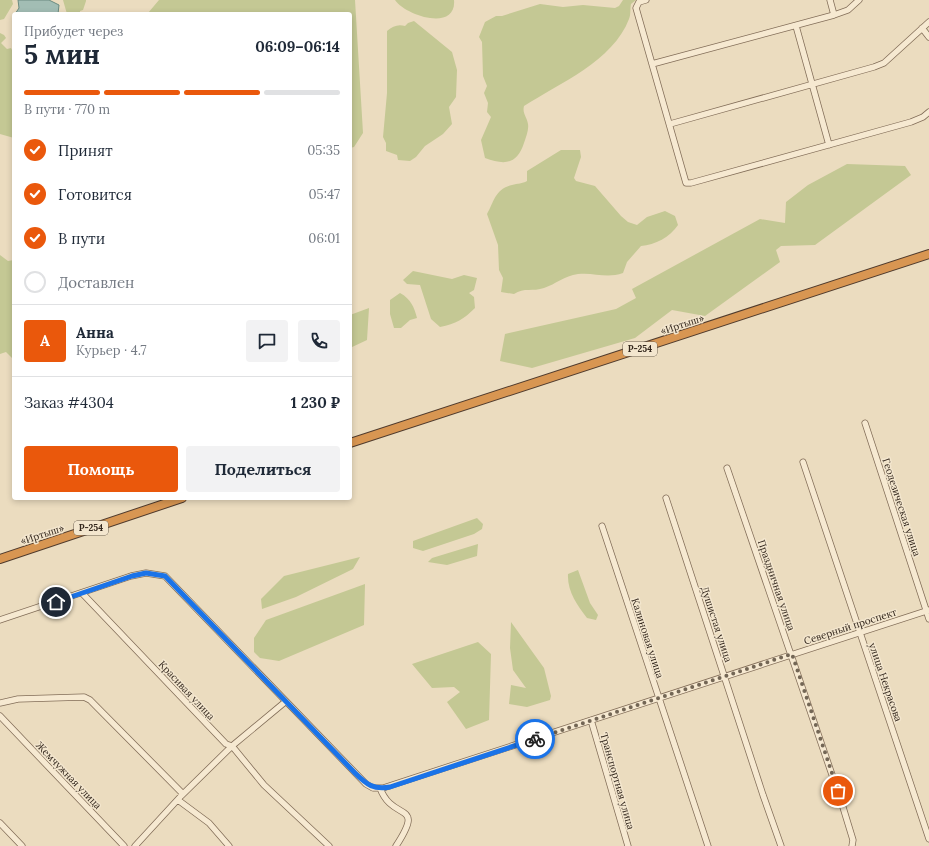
<!DOCTYPE html>
<html lang="ru">
<head>
<meta charset="utf-8">
<style>
	:root { --surface:#fff; --page:#f2f2f3; --text:#1f2937; --muted:#747a83; --line:#e0e1e3; --accent:#ea580c }
	body { margin:0; font-family:Lora,serif; background:var(--page); color:var(--text); height:100vh; display:flex; flex-direction:column; font-size:15px; white-space:nowrap }
	* { box-sizing:border-box; margin:0 }
	p { font-size:13px; color:var(--muted) }
	.icon { flex:none; width:22px; height:22px; fill:none; stroke:currentColor; stroke-width:2; stroke-linecap:round; stroke-linejoin:round }
	.map { position:relative; flex:1; overflow:hidden }
	.side { position:absolute; left:12px; top:12px; width:340px; height:488px; display:flex; flex-direction:column; background:var(--surface); border-radius:4px; box-shadow:0 2px 6px #0003 }
	.side>* { flex:none }
	.pin { position:absolute; display:grid; place-items:center; width:34px; height:34px; color:#fff; margin:-17px; border:2px solid #fff; border-radius:50%; box-shadow:0 1px 4px #0007 }
	.courier { position:absolute; display:grid; place-items:center; width:40px; height:40px; margin:-20px; border:3px solid #1a73e8; border-radius:50%; background:#fff; color:#222; box-shadow:0 1px 5px #0007 }
	.summary em { font-style:normal; font-weight:700 }
	.summary div { display:flex; flex-direction:column-reverse }
	.summary { display:flex; align-items:center; justify-content:space-between; height:68px; padding:0 12px }
	h1 { font-size:26px; font-weight:700; line-height:30px }
	.bar { display:grid; grid-template-columns:repeat(4,1fr); gap:6px 4px; align-content:center; height:48px; padding:0 12px }
	.bar i { height:5px; border-radius:3px; background:var(--line) }
	.bar .current { background:var(--accent) }
	.bar p { grid-column:span 4 }
	.line { display:flex; align-items:center; gap:10px; padding:0 12px; border-top:1px solid var(--line) }
	.line div { flex:1 }
	.round { display:grid; place-items:center; flex:none; width:42px; height:42px; border-radius:4px; background:var(--page) }
	ol { padding:0 12px; list-style:none }
	li { display:flex; align-items:center; gap:12px; height:44px }
	li p { margin-inline-start:auto }
	li .icon { padding:4px; border-radius:50%; background:var(--accent); color:#fff; stroke-width:4 }
	li:last-child { color:var(--muted) }
	li i { width:22px; height:22px; border:2px solid var(--line); border-radius:50% }
	.cta { display:flex; gap:8px; margin-top:auto; padding:8px 12px }
	.cta a { flex:1; height:46px; border-radius:4px; background:var(--accent); color:#fff; font-size:16px; font-weight:700; line-height:46px; text-align:center }
	.cta a+a { background:var(--page); color:var(--text) }
	.map>svg:first-child { display:block }
	.green { fill:#c4c894 }
	.water { fill:#a2bdb4; stroke:#6a8a80 }
	.lines { fill:none; stroke-linecap:round; stroke-linejoin:round }
	.minor-casing { stroke:#826d58; stroke-width:7 }
	.highway-casing { stroke:#503b2d; stroke-width:10 }
	.minor { stroke:#f6e9d1; stroke-width:5.5 }
	.highway { stroke:#d89652; stroke-width:8 }
	.done { stroke:#736655; stroke-width:4; stroke-dasharray:0 7.2 }
	.route { stroke:#1a73e8; stroke-width:5 }
	.labels { text-anchor:middle; stroke-width:3; stroke-linejoin:round; paint-order:stroke }
	.shield { fill:#f3e6ce; stroke:#6c6051; stroke-width:1 }
	.shield-label { font-size:9px; font-weight:bold; fill:#32261c }
	.street-label { font-size:10px; fill:#32261c; stroke:#f3e6ce }
</style>
</head>
<body>
<div class="map">
<svg width="929" height="846" viewBox="0 0 929 846">
	<rect width="100%" height="100%" fill="#ebdcbf"/>
	<!-- green -->
	<path class="green" d="M0,0H12L13,4L4,19L0,20Z
		M63,0H86V1L83,10L80,11V14H67Z
		M159,0H355L363,133L354,147L350,148V14H96L99,12L148,13Z
		M395,0H454C457,32 406,16 395,0Z
		M623,0H636L631,4C630,8 631,15 629,19C613,61 560,83 524,106C522,113 527,117 528,124C529,130 526,137 524,143C517,165 504,165 485,158L481,140L491,117L487,112L488,103L484,93L487,86L483,76L482,42L479,37L485,22L496,16H502L540,4L563,7L583,5L615,8L619,6Z
		M414,21L452,52L457,70L456,97L449,107L452,124L443,134L425,146L416,157L410,161L398,160L397,155L386,151V143L383,137L387,93V31C393,26 398,24 405,26L408,23Z
		M0,33L4,35L6,38L1,43L7,49L11,48L14,54V138L0,134Z
		M561,150H580L581,157L574,178L576,181L595,186L621,216L628,222L637,225L647,217L665,211L675,216L678,225C670,237 655,245 641,246L627,262L623,273C606,279 594,272 578,274C564,276 556,284 544,288C533,292 524,287 514,294L501,292L503,278L499,270L498,245L487,214C494,202 495,189 512,185C518,183 522,184 527,181V171Z
		M847,164L905,166L911,175L815,245L781,246L776,250L780,262L705,316L672,310L635,338L532,368L500,361L505,334L616,309L636,298L632,289L760,219L785,223L786,202L808,185Z
		M0,255L8,261L14,260V360L6,352L0,354Z
		M413,271L452,279L464,275L477,278L474,290L469,293L474,297L475,308C464,319 456,324 440,327L431,319L420,285L407,284L403,280Z
		M400,293C411,299 414,307 417,318L410,320L401,328H394L390,314V300Z
		M369,308L367,340L350,348V315Z
		M477,518L483,524L482,529L474,534L423,551L413,548V541Z
		M478,544L477,556L447,565L428,562L432,558Z
		M360,557L353,569L296,597L262,609L261,599L284,576Z
		M578,570L590,603L598,615L596,620L587,618C577,605 567,591 568,574Z
		M365,584L364,625L279,661L260,658L254,652V638L266,620Z
		M511,622L544,668L551,696L550,700L527,707L509,704L511,685L526,688L513,670L510,648Z
		M478,642L491,654L489,720L466,729L447,702L460,692L454,687L432,688L412,664Z"/>
	<!-- water -->
	<path class="water" d="M18,0H49L59,5L58,14H15L19,8Z"/>
	<g class="lines">
		<!-- minor casing -->
		<g class="minor-casing">
			<path id="minor" d="M646,0L639,2L636,8L686,183H691L911,122L923,117L929,112
				M830,0L834,15
				M796,26L829,145
				M922,28L929,37
				M652,64L834,15L848,10L859,0
				M670,124L874,67L884,63L929,22
				M865,423L929,619
				M803,462L929,839
				M727,468L842,804L853,840L852,846
				M666,498L763,795L781,846
				M602,526L708,846
				M82,593L226,744L232,746L285,702
				M0,620L131,576L146,573L165,576L366,784L373,788H383L929,610
				M0,703L18,699L84,697L90,700L183,794
				M0,716L124,846
				M591,720L628,846
				M380,788C393,823 426,800 396,846
				M178,800L209,823L229,846
				M0,823L22,846
				M135,846L181,796L232,746L264,785L329,846"/>
		</g>
		<!-- highway casing -->
		<g class="highway-casing">
			<path id="highway" d="M350,443L929,254
				M0,559L182,498"/>
		</g>
		<!-- minor -->
		<use href="#minor" class="minor"/>
		<!-- highway -->
		<use href="#highway" class="highway"/>
	</g>
	<g class="lines">
		<!-- done -->
		<path class="done" d="M535,739L792,654L838,791"/>
		<!-- route -->
		<path class="route" d="M56,602L132,576L146,573L165,576L355,773C367,785 374,790 390,787L535,739"/>
	</g>
	<g class="labels">
		<!-- shield labels -->
		<g class="shield">
			<rect x="623" y="342" width="34" height="14" rx="3"/>
			<rect x="74" y="521" width="34" height="14" rx="3"/>
		</g>
		<g class="shield-label">
			<text x="640" y="352">Р-254</text>
			<text x="91" y="531">Р-254</text>
		</g>
		<!-- street labels -->
		<g class="street-label">
			<text transform="translate(682 324) rotate(-18)" y="4">«Иртыш»</text>
			<text transform="translate(902 507) rotate(72)" y="4">Геодезическая улица</text>
			<text transform="translate(42 534) rotate(-18)" y="4">«Иртыш»</text>
			<text transform="translate(777 585) rotate(71)" y="4">Праздничная улица</text>
			<text transform="translate(717 624) rotate(72)" y="4">Душистая улица</text>
			<text transform="translate(850 626) rotate(-18)" y="4">Северный проспект</text>
			<text transform="translate(648 638) rotate(72)" y="4">Калиновая улица</text>
			<text transform="translate(886 682) rotate(71)" y="4">улица Некрасова</text>
			<text transform="translate(187 690) rotate(47)" y="4">Красивая улица</text>
			<text transform="translate(69 775) rotate(46)" y="4">Жемчужная улица</text>
			<text transform="translate(618 781) rotate(74)" y="4">Транспортная улица</text>
		</g>
	</g>
</svg>
<div class="pin" style="left:838px;top:791px;background:#ea580c"><svg class="icon" aria-label="bag" viewBox="0 0 24 24"><path d="M5 8h14l-1 12H6zM9 8a3 3 0 0 1 6 0"/></svg></div>
<div class="pin" style="left:56px;top:602px;background:#1f2937"><svg class="icon" aria-label="home" viewBox="0 0 24 24"><path d="M3 11l9-7 9 7M6 9v11h12V9"/></svg></div>
<div class="courier" style="left:535px;top:739px"><svg class="icon" aria-label="bike" viewBox="0 0 24 24"><circle cx="6" cy="16" r="4"/><circle cx="18" cy="16" r="4"/><path d="M6 16l4-8h5l3 8M10 8l3 8H6M13 5h3"/></svg></div>
<section class="side">
<div class="summary"><div><h1>5 мин</h1><p>Прибудет через</p></div><em>06:09–06:14</em></div>
<div class="bar"><i class="current"></i><i class="current"></i><i class="current"></i><i></i><p>В пути · 770 m</p></div>
<ol>
<li><svg class="icon" aria-label="check" viewBox="0 0 24 24"><path d="M5 12l5 5 9-10"/></svg>Принят<p>05:35</p></li>
<li><svg class="icon" aria-label="check" viewBox="0 0 24 24"><path d="M5 12l5 5 9-10"/></svg>Готовится<p>05:47</p></li>
<li><svg class="icon" aria-label="check" viewBox="0 0 24 24"><path d="M5 12l5 5 9-10"/></svg>В пути<p>06:01</p></li>
<li><i></i>Доставлен</li>
</ol>
<div class="line" style="height:72px"><b class="round" style="background:var(--accent);color:#fff">А</b><div><b>Анна</b><p>Курьер · 4.7</p></div><a class="round"><svg class="icon" aria-label="chat" viewBox="0 0 24 24"><path d="M4 5h16v11H9l-5 4z"/></svg></a><a class="round"><svg class="icon" aria-label="phone" viewBox="0 0 24 24"><path d="M5 4h4l2 5-3 2q2 4 5 5l2-3 5 2v4C11 20 4 13 5 4z"/></svg></a></div>
<div class="line" style="height:52px"><div>Заказ #4304</div><b>1 230 ₽</b></div>
<div class="cta"><a>Помощь</a><a>Поделиться</a></div>
</section>
</div>
</body>
</html>
